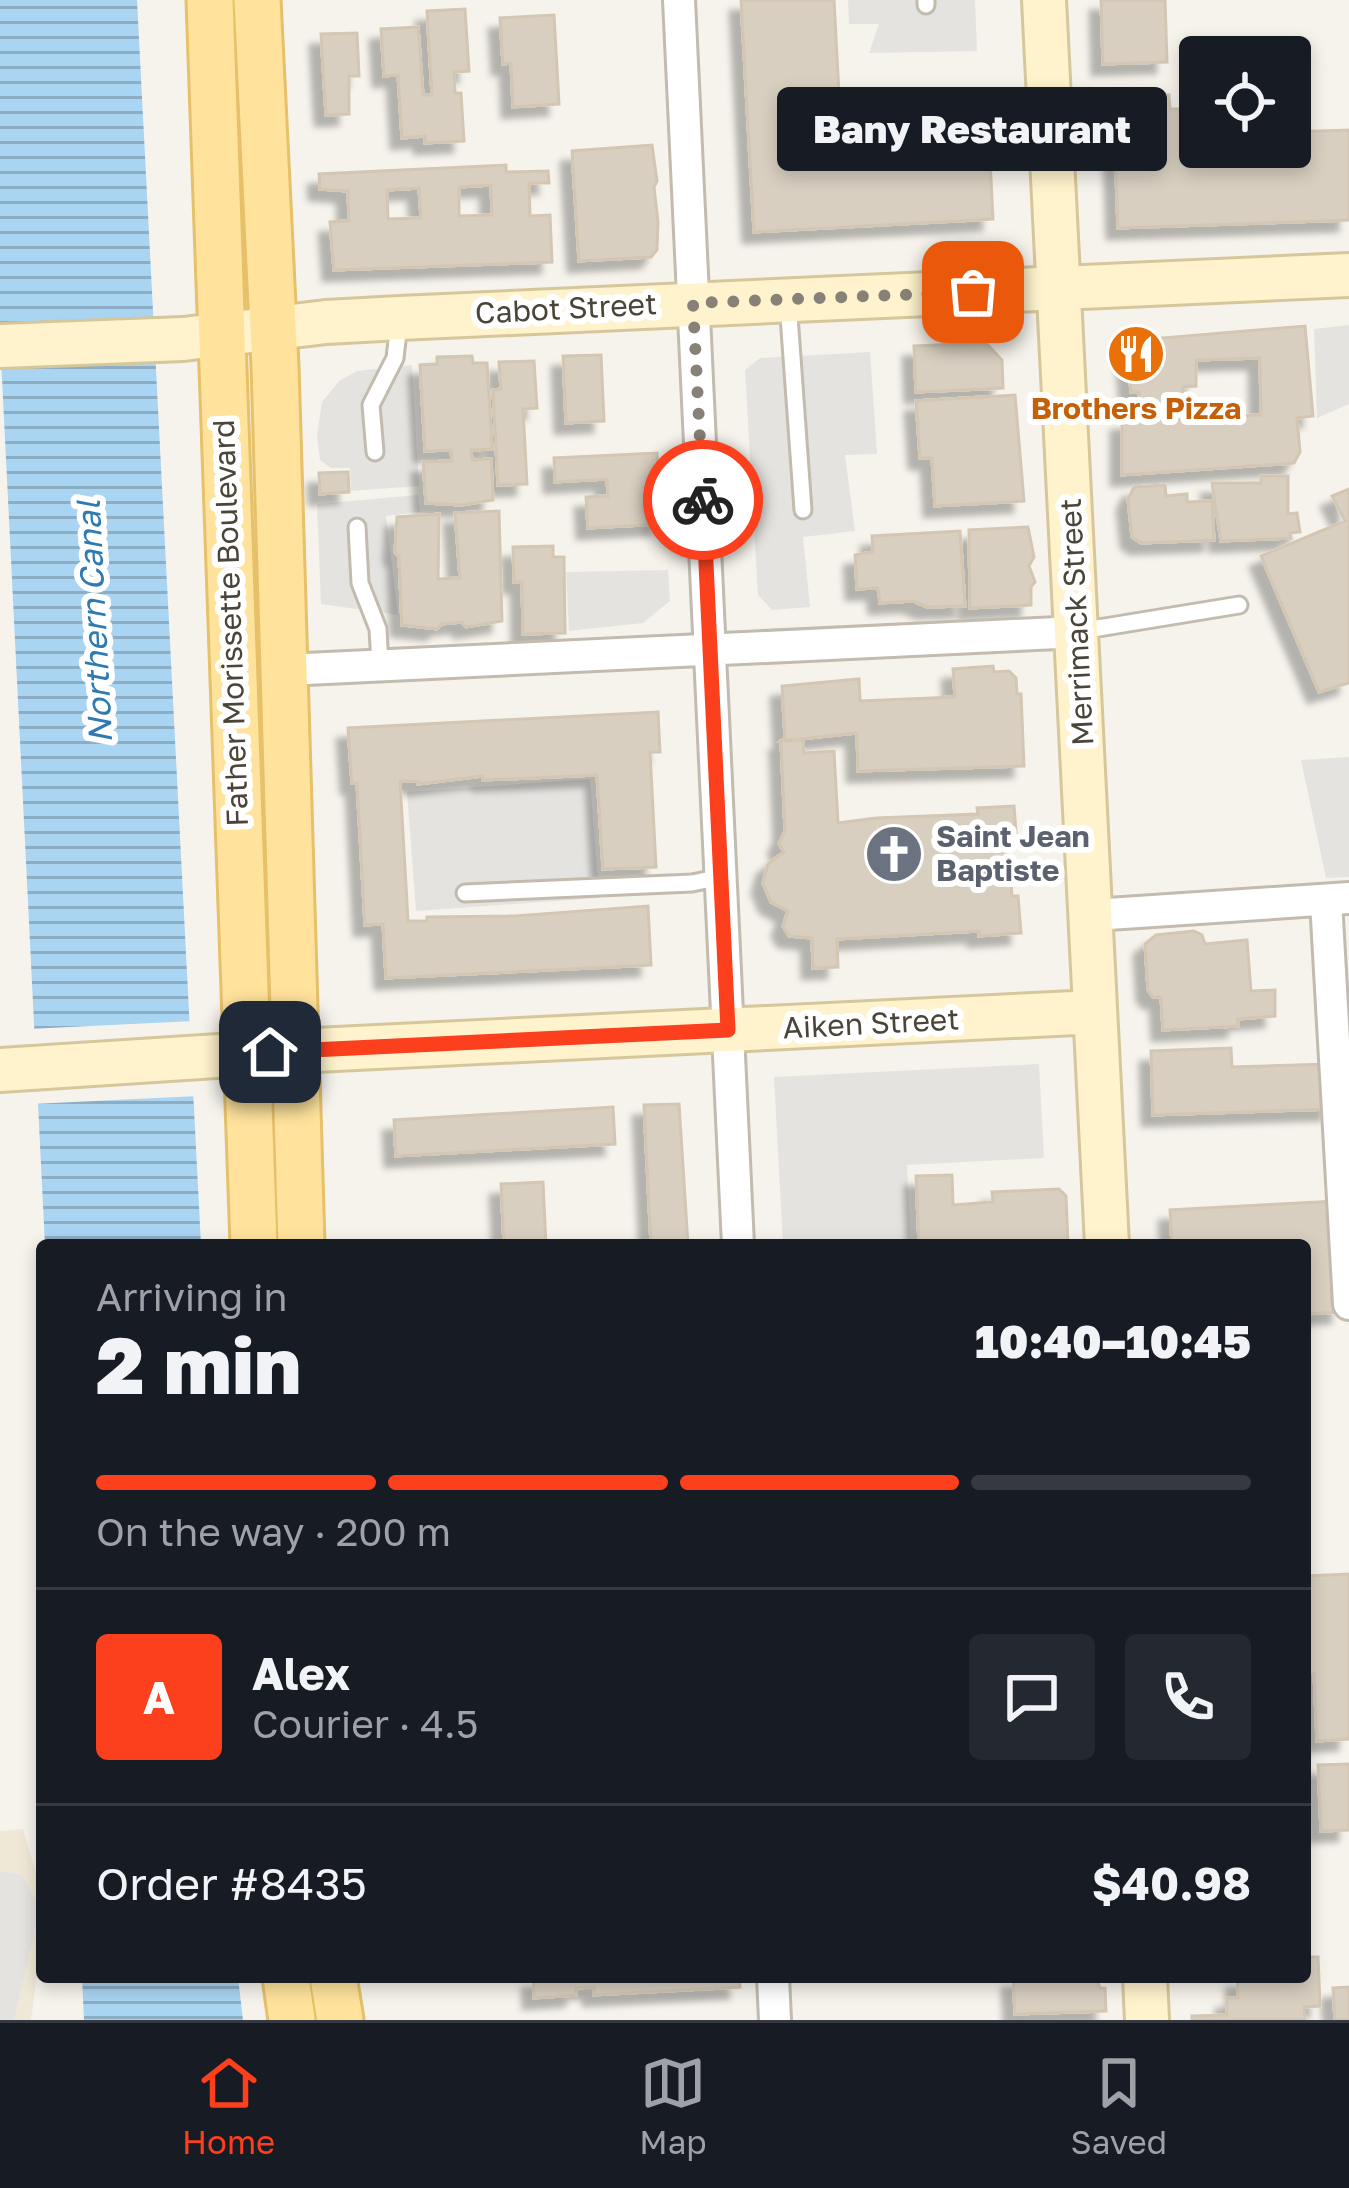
<!DOCTYPE html>
<html lang="en">
<head>
<meta charset="utf-8">
<style>
	:root { --surface:#171b24; --page:#242831; --text:#f1f3f6; --muted:#9ea1a6; --line:#363941; --accent:#fc3f1d }
	body { margin:0; font-family:"Golos Text",sans-serif; background:var(--page); color:var(--text); height:100vh; display:flex; flex-direction:column; font-size:45px; white-space:nowrap }
	* { box-sizing:border-box; margin:0 }
	p { font-size:39px; color:var(--muted) }
	.icon { flex:none; width:66px; height:66px; fill:none; stroke:currentColor; stroke-width:2; stroke-linecap:round; stroke-linejoin:round }
	.map { position:relative; flex:1; overflow:hidden }
	.details { position:absolute; left:36px; top:1239px; width:1275px; height:744px; display:flex; flex-direction:column; background:var(--surface); border-radius:12px; box-shadow:0 6px 18px #0003 }
	.details>* { flex:none }
	.controls { position:absolute; left:1179px; top:36px; display:grid; gap:24px }
	.controls a { display:grid; place-items:center; width:132px; height:132px; border-radius:12px; background:var(--surface); box-shadow:0 6px 18px #0003; font-size:60px }
	.pin { position:absolute; display:grid; place-items:center; width:102px; height:102px; color:#fff; margin:-51px; border-radius:24px; box-shadow:0 6px 18px #0006 }
	.courier { position:absolute; display:grid; place-items:center; width:120px; height:120px; margin:-60px; border:9px solid #fc3f1d; border-radius:50%; background:#fff; color:#222; box-shadow:0 3px 15px #0007 }
	.bubble { position:absolute; height:84px; border-radius:12px; background:var(--surface); box-shadow:0 6px 18px #0003; font-size:39px; font-weight:800; line-height:84px; text-align:center }
	.headline em { font-style:normal; font-weight:800 }
	.headline div { display:flex; flex-direction:column-reverse }
	.headline { display:flex; align-items:center; justify-content:space-between; height:204px; padding:0 60px }
	h1 { font-size:78px; font-weight:800; line-height:90px }
	.bar { display:grid; grid-template-columns:repeat(4,1fr); gap:18px 12px; align-content:center; height:144px; padding:0 60px }
	.bar i { height:15px; border-radius:9px; background:var(--line) }
	.bar .active { background:var(--accent) }
	.bar p { grid-column:span 4 }
	.line { display:flex; align-items:center; gap:30px; padding:0 60px; border-top:3px solid var(--line) }
	.line div { flex:1 }
	.round { display:grid; place-items:center; flex:none; width:126px; height:126px; border-radius:12px; background:var(--page) }
	.tabs { display:flex; justify-content:space-around; align-items:center; height:168px; border-top:3px solid var(--line); background:var(--surface); font-size:33px; color:var(--muted) }
	.tabs a { display:grid; justify-items:center; gap:6px }
	.tabs .active { color:var(--accent) }
	.map>svg:first-child { display:block }
	.education { fill:#efe8d6 }
	.parking { fill:#e5e3e0 }
	.water { fill:url(#water-rules) }
	.pier { fill:#f6f3ec }
	.building { fill:#d8cfc1; stroke:#d3c7b4; stroke-width:3; fill-rule:evenodd; filter:url(#shadow) }
	.lines { fill:none; stroke-linecap:round; stroke-linejoin:round }
	.lane-casing { stroke:#c2bbae; stroke-width:21 }
	.street-casing { stroke:#c2bbae; stroke-width:36 }
	.secondary-casing { stroke:#d6c79b; stroke-width:48 }
	.primary-casing { stroke:#e6c16a; stroke-width:51 }
	.lane { stroke:#fff; stroke-width:15 }
	.street { stroke:#fff; stroke-width:30 }
	.secondary { stroke:#fff3cd; stroke-width:42 }
	.primary { stroke:#ffe39c; stroke-width:45 }
	.done { stroke:#878178; stroke-width:12; stroke-dasharray:0 21.6 }
	.route { stroke:#fc3f1d; stroke-width:15 }
	.labels { text-anchor:middle; stroke-width:12; stroke-linejoin:round; paint-order:stroke }
	.street-label { font-size:30px; fill:#4b4439; stroke:#fff }
	.food-label { font-size:30px; font-weight:bold; fill:#c56008; stroke:#fff }
	.worship-label { font-size:30px; font-weight:bold; fill:#5b616d; stroke:#fff; text-anchor:start }
	.water-label { font-size:33px; font-style:italic; fill:#2e7ab2; stroke:#fff }
</style>
</head>
<body>
<div class="map">
<svg width="1349" height="2020" viewBox="0 0 1349 2020">
	<defs>
		<pattern id="water-rules" width="6" height="5" patternUnits="userSpaceOnUse" patternTransform="scale(3)"><rect width="6" height="5" fill="#a9d4f2"/><path d="M0 2.5h6" fill="none" stroke="#8caec5"/></pattern>
		<filter id="shadow"><feDropShadow dx="-11" dy="11" stdDeviation="3" flood-color="#0004"/></filter>
	</defs>
	<rect width="100%" height="100%" fill="#f6f3ec"/>
	<!-- education -->
	<path class="education" d="M23,1829L42,1894V1937L31,2020H0V1831Z"/>
	<!-- parking -->
	<path class="parking" d="M848,0H975L977,51L869,53L879,24H849Z
		M1349,325V404L1317,418L1314,329Z
		M870,352L877,454L845,455L855,531L803,537L810,607L772,610L758,595L745,370L760,358Z
		M412,365L419,486L351,491L350,468H331L320,460L317,435L322,402L339,381L357,371Z
		M418,495L420,512L386,516L398,615L321,604L317,504Z
		M668,570L670,601L643,623L569,631L566,572Z
		M1349,757V877L1326,878L1301,760Z
		M590,779L599,898L416,911L407,792Z
		M1039,1064L1044,1158L907,1165L911,1245H783L774,1077Z
		M0,1871L22,1875L40,1908L14,2020H0Z"/>
	<!-- water -->
	<path class="water" d="M0,0H137L201,1245H45L0,338Z
		M82,1977H238L243,2020H84Z"/>
	<!-- pier -->
	<path class="pier" d="M194,1021L198,1096L32,1104L28,1029Z"/>
	<!-- building -->
	<path class="building" d="M741,0H834L841,132L976,124L978,160L990,159L993,219L754,232Z
		M1101,0H1165L1167,62L1103,64Z
		M465,9L469,71L454,72L455,93H461L464,141L425,143V136L402,138L398,75L384,76L381,29L418,27L423,95H432L427,11Z
		M554,15L559,104L513,107L511,63L503,64L500,18Z
		M357,33L359,76H349V114L326,115L321,34Z
		M1169,95L1170,109H1182V136L1200,135V147H1290V132L1349,130V220L1118,228L1113,97Z
		M652,145L657,181L654,187L658,222L657,250L651,257L579,261L572,151Z
		M506,165V172L548,171L549,183H529L530,216L550,215L552,262L334,270L330,222L349,221L348,191L320,189L319,174ZM491,185L492,215L459,216V187ZM419,188L421,218L388,219L387,190Z
		M1305,326L1313,416L1297,418L1300,452L1294,463L1122,475V420L1205,416V406H1226L1227,416L1261,415L1260,358L1196,360V386L1183,387V411L1140,413L1139,392H1131L1126,341Z
		M986,343L1002,360L1003,388L916,392L914,346Z
		M601,355L604,421L566,423L563,356Z
		M472,356L473,363H487L492,449L471,450L472,460L491,459L493,500L462,505L426,503L423,462L452,461L451,450L425,451L420,365L437,364V357Z
		M534,361L537,408L523,409L527,484L498,485L493,390L501,389L499,362Z
		M1015,395L1024,501L935,506L932,458H920L916,401Z
		M657,453L661,524L588,528L586,497L608,496L607,479L555,482L554,458Z
		M348,472L349,492L320,494L319,473Z
		M1261,476H1288V514L1297,513L1300,532L1290,533L1291,538L1221,541L1212,483H1261Z
		M1165,485L1166,496L1187,494V502L1212,501L1214,540L1141,543L1132,537L1128,499L1134,487Z
		M1349,489V683L1319,692L1261,556L1345,521L1332,496Z
		M499,511L502,621L466,627L462,622L441,624L437,629L402,625L399,557L395,552L397,517L439,514L438,579L460,578L455,513Z
		M1028,527L1034,557L1029,566L1035,582L1031,587V605L970,608L969,530Z
		M960,531L965,606L927,607L913,601L880,603L878,588L857,589L855,555L873,552L872,536Z
		M553,546V557H564L565,633L523,634L522,582H514L513,547Z
		M993,666L994,672L1009,671L1016,678L1017,694H1021L1024,766L858,771L857,733L781,741L785,738L782,686L859,679L860,701L955,697L953,669Z
		M658,712L660,752H650L656,867L603,869L597,775L483,780V776L418,784V781H400L408,921H427V917L515,916L648,906L651,965L386,978L383,924L365,925L357,783H352L348,728Z
		M803,740L804,753L834,751L838,823L876,818L978,814L977,808L1014,806L1017,844H1008L1012,896H1018L1021,933L979,936V931L837,939L838,967L813,968L812,938L789,936L783,926L788,911L771,902L763,883L768,864L784,852L779,844L785,831L781,741Z
		M1194,931L1202,935L1205,944L1247,940L1251,991L1275,990V1016L1238,1019V1026L1163,1030L1161,997H1153L1148,990L1145,944L1156,935Z
		M1231,1048L1232,1067L1331,1064L1332,1109L1153,1115L1151,1051Z
		M679,1104L688,1245H651L644,1105Z
		M613,1107L615,1144L396,1156L394,1120Z
		M952,1175L953,1205L993,1202L992,1192L1059,1189L1066,1196L1068,1245H919L916,1176Z
		M543,1182L546,1245H504L501,1184Z
		M1336,1201L1342,1312L1305,1314V1245H1172L1170,1210Z
		M1349,1574V1739L1317,1741L1314,1673H1305V1576Z
		M1349,1764V1830L1321,1831L1318,1765Z
		M1305,1957H1318L1320,2006L1304,2007L1305,2020H1192V2016L1227,2015V1998H1238L1237,1977H1305Z
		M533,1977H739L740,1987L594,1995V1987L576,1988V1995L534,1998Z
		M1013,1977H1096L1100,1988H1105L1106,2011L1015,2014Z
		M1349,1987V2020H1335L1333,1988Z"/>
	<g class="lines">
		<!-- lane casing -->
		<g class="lane-casing">
			<path id="lane" d="M926,5V0
				M788,302L803,510
				M375,452L371,405L395,358L399,323
				M357,527L360,583L378,629L380,665
				M1080,631L1239,605
				M465,893L692,883L721,877"/>
		</g>
		<!-- street casing -->
		<g class="street-casing">
			<path id="street" d="M679,0L738,1245
				M285,670L1078,632
				M1326,901L1349,1304
				M1093,915L1349,898
				M773,1977L775,2020"/>
		</g>
		<!-- secondary casing -->
		<g class="secondary-casing">
			<path id="secondary" d="M1044,0L1107,1245
				M0,346L183,339L326,322L400,318L1349,275
				M0,1070L295,1051L1095,1012
				M1145,1977L1147,2020"/>
		</g>
		<!-- primary casing -->
		<g class="primary-casing">
			<path id="primary" d="M210,0L254,1245
				M257,0L275,366L301,1245
				M286,1977L292,2020
				M333,1977L340,2020"/>
		</g>
		<!-- lane -->
		<use href="#lane" class="lane"/>
		<!-- street -->
		<use href="#street" class="street"/>
		<!-- secondary -->
		<use href="#secondary" class="secondary"/>
		<!-- primary -->
		<use href="#primary" class="primary"/>
	</g>
	<g class="lines">
		<!-- done -->
		<path class="done" d="M703,500L693,303L973,292"/>
		<!-- route -->
		<path class="route" d="M270,1052L728,1030L703,500"/>
	</g>
	<!-- icons -->
	<defs>
		<g id="restaurant-disc" transform="scale(3)"><circle r="9.5" fill="#e8710a" stroke="#fff"/><path d="M-5-6h1v4h1v-4h1v4h1v-4h1v5L-1.5 .5V6h-2V.5L-5-1ZM5-6V6H3V1.5H1.5Q1.5-4 5-6Z" fill="#fff"/></g>
		<g id="church-disc" transform="scale(3)"><circle r="9.5" fill="#6b7280" stroke="#fff"/><path d="M-1.2-6h2.4v3.5h3.3v2.4h-3.3V6h-2.4V-.1h-3.3v-2.4h3.3Z" fill="#fff"/></g>
	</defs>
	<g fill-rule="evenodd">
		<use href="#restaurant-disc" x="1136" y="354"/>
		<use href="#church-disc" x="894" y="854"/>
	</g>
	<g class="labels">
		<!-- street labels -->
		<g class="street-label">
			<text transform="translate(566 309) rotate(-3)" y="10">Cabot Street</text>
			<text transform="translate(1077 622) rotate(-93)" y="10">Merrimack Street</text>
			<text transform="translate(231 623) rotate(-92)" y="10">Father Morissette Boulevard</text>
			<text transform="translate(871 1024) rotate(-3)" y="10">Aiken Street</text>
		</g>
		<!-- food labels -->
		<g class="food-label">
			<text x="1136" y="419">Brothers Pizza</text>
		</g>
		<!-- worship labels -->
		<g class="worship-label">
			<text x="936" y="847">Saint Jean<tspan x="936" dy="34">Baptiste</tspan></text>
		</g>
		<!-- water labels -->
		<g class="water-label">
			<text transform="translate(94 622) rotate(-93)" y="12">Northern Canal</text>
		</g>
	</g>
</svg>
<div class="controls">
<a><svg class="icon" aria-label="locate" viewBox="0 0 24 24"><circle cx="12" cy="12" r="6"/><path d="M12 2v4M12 18v4M2 12h4M18 12h4"/></svg></a>
</div>
<div class="pin" style="left:973px;top:292px;background:#ea580c"><svg class="icon" aria-label="bag" viewBox="0 0 24 24"><path d="M5 8h14l-1 12H6zM9 8a3 3 0 0 1 6 0"/></svg></div>
<div class="pin" style="left:270px;top:1052px;background:#1f2937"><svg class="icon" aria-label="home" viewBox="0 0 24 24"><path d="M3 11l9-7 9 7M6 9v11h12V9"/></svg></div>
<div class="courier" style="left:703px;top:500px"><svg class="icon" aria-label="bike" viewBox="0 0 24 24"><circle cx="6" cy="16" r="4"/><circle cx="18" cy="16" r="4"/><path d="M6 16l4-8h5l3 8M10 8l3 8H6M13 5h3"/></svg></div>
<div class="bubble" style="left:777px;top:87px;width:390px">Bany Restaurant</div>
<section class="details">
<div class="headline"><div><h1>2 min</h1><p>Arriving in</p></div><em>10:40–10:45</em></div>
<div class="bar"><i class="active"></i><i class="active"></i><i class="active"></i><i></i><p>On the way · 200 m</p></div>
<div class="line" style="height:216px"><b class="round" style="background:var(--accent);color:#fff">A</b><div><b>Alex</b><p>Courier · 4.5</p></div><a class="round"><svg class="icon" aria-label="chat" viewBox="0 0 24 24"><path d="M4 5h16v11H9l-5 4z"/></svg></a><a class="round"><svg class="icon" aria-label="phone" viewBox="0 0 24 24"><path d="M5 4h4l2 5-3 2q2 4 5 5l2-3 5 2v4C11 20 4 13 5 4z"/></svg></a></div>
<div class="line" style="height:156px"><div>Order #8435</div><b>$40.98</b></div>
</section>
</div>
<nav class="tabs">
<a class="active"><svg class="icon" aria-label="home" viewBox="0 0 24 24"><path d="M3 11l9-7 9 7M6 9v11h12V9"/></svg>Home</a>
<a><svg class="icon" aria-label="map" viewBox="0 0 24 24"><path d="M3 6l6-2 6 2 6-2v14l-6 2-6-2-6 2zM9 4v14M15 6v14"/></svg>Map</a>
<a><svg class="icon" aria-label="saved" viewBox="0 0 24 24"><path d="M7 4h10v16l-5-4-5 4z"/></svg>Saved</a>
</nav>
</body>
</html>
